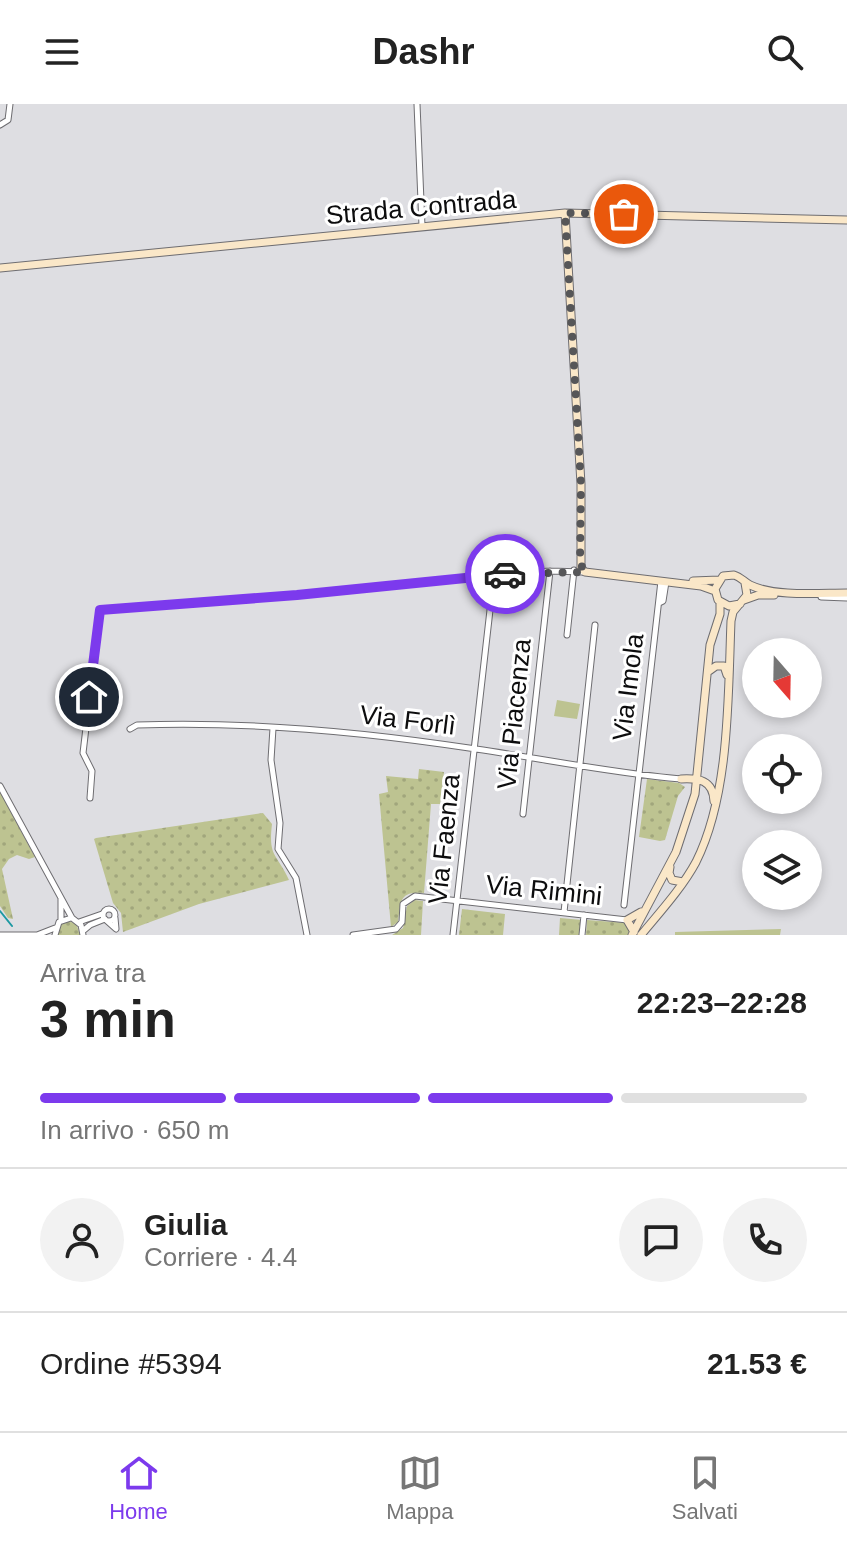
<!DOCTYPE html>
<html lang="it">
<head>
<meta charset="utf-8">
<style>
	:root { --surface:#fff; --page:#f2f2f2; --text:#222; --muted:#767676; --line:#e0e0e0; --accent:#7c3aed }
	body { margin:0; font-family:Helvetica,sans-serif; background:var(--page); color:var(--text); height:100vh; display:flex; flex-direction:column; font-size:30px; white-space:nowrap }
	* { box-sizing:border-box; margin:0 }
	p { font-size:26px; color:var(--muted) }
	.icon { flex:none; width:44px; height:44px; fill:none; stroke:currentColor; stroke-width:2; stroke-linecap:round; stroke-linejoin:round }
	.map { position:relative; height:831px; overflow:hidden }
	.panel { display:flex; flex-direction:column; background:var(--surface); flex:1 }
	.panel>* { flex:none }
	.needle { width:52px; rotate:160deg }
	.controls { position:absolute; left:742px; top:534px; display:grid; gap:16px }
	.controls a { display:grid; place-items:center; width:80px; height:80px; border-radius:50%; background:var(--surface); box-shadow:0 4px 12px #0003; font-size:40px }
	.pin { position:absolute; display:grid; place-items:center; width:68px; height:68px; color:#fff; margin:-34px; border:4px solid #fff; border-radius:50%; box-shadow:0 2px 8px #0007 }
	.courier { position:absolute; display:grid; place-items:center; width:80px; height:80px; margin:-40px; border:6px solid #7c3aed; border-radius:50%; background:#fff; color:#222; box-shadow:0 2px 10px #0007 }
	.overview em { font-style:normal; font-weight:800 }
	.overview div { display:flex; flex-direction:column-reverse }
	.overview { display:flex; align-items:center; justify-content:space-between; height:136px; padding:0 40px }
	h1 { font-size:52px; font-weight:800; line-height:60px }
	.bar { display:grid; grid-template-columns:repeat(4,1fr); gap:12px 8px; align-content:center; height:96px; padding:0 40px }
	.bar i { height:10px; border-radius:6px; background:var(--line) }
	.bar .selected { background:var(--accent) }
	.bar p { grid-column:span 4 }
	.line { display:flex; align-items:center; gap:20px; padding:0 40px; border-top:2px solid var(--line) }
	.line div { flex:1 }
	.round { display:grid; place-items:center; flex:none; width:84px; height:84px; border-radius:42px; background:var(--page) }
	header { display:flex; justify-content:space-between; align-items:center; height:104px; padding:0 40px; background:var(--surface); font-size:36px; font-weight:800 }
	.tabs { display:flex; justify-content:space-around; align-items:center; height:112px; border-top:2px solid var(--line); background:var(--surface); font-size:22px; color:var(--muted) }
	.tabs a { display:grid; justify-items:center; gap:4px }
	.tabs .selected { color:var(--accent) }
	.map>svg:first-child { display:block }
	.grass { fill:url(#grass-dots) }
	.garden { fill:#bdc391 }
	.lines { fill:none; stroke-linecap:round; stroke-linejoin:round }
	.stream { stroke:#1c99a2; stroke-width:2 }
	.street-casing { stroke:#6e6d71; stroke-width:7 }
	.secondary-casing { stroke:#6e6d71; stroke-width:9 }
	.street { stroke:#fff; stroke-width:5 }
	.secondary { stroke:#fae7c8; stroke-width:7 }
	.done { stroke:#565658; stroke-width:8; stroke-dasharray:0 14.4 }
	.route { stroke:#7c3aed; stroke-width:10 }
	.labels { text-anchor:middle; stroke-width:6; stroke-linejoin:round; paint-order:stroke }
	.street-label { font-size:26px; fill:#0d0d0e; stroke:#fff }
</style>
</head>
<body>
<header><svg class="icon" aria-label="menu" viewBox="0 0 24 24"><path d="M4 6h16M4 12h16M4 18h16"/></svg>Dashr<svg class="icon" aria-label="search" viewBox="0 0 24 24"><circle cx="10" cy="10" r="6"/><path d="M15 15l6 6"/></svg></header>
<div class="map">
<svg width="847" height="831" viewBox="0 0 847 831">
	<defs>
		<pattern id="grass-dots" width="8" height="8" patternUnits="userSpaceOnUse" patternTransform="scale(2)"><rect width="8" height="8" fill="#bdc391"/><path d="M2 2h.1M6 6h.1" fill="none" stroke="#a1a67c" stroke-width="1.8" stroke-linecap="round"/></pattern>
	</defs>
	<rect width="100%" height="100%" fill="#dedee2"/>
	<!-- grass -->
	<path class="grass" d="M419,665L444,668L440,700H431L424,789C398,787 401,798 398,818L391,823L379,690L388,688L386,672L418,675Z
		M647,675L679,679L685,683L678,692L665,736L660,737L639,733Z
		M0,688L35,753L29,755L17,751L9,755L2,765L13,815L8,814L0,802Z
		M263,709L272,720C268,754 277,749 289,776L199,800L123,828L121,809L113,799L94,735L96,734Z
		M415,796L423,797L421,831H392L403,824L407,802Z
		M462,805L505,810L503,831H459Z
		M560,814L582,816L580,831H559Z
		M587,816L628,819L630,821V831H586Z
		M65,817L76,819L80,831H57L60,821Z"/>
	<!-- garden -->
	<path class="garden" d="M557,596L580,600L577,615L554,612Z
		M781,825L780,831H675V828Z"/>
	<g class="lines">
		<!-- stream -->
		<path class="stream" d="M0,807L12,822"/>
		<!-- street casing -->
		<g class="street-casing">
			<path id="street" d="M417,0L422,122
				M0,21L8,16L10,0
				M821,493L847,494
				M659,499L663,497L666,478
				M567,531L574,466
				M273,624L271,656L280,719L278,745L296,774L307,831
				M130,625L137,621C250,617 365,628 476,645C545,655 612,669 681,675
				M0,682L72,814L81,821L83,831
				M90,694L92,667L83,649L100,506L297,491L494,471L550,467L584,468
				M523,710L550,467
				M61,795V816
				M624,801L661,477
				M103 811a6 6 0 1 1 12 0a6 6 0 1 1-12 0Z
				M564,808L595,521
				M107,817L116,825L115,814
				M79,818L102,810
				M84,826L90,821L105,815
				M0,831H37L55,824
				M55,831L59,818L71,814
				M353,831L396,825L402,818L403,800L415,792L627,816
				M453,831L494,471
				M582,831L584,811"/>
		</g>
		<!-- secondary casing -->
		<g class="secondary-casing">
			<path id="secondary" d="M565,109L581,380V464L585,468L701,482L715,487
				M0,164L565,109L847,116
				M693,477L719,476
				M744,496L758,491H774
				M740,500L729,502L718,496L715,485L723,472L734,471C741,473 744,478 750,481C775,493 819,489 847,489
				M709,567L716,562H724L727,571
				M681,675C699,674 713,676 714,697
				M670,763L669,769L672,776L683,778
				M634,828L627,816L641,808
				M632,831L676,748L695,690L710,541L720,510V498
				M641,831C660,808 682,784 696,758C730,690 728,592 731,517L733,508L747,491L745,479"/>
		</g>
		<!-- street -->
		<use href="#street" class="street"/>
		<!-- secondary -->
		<use href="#secondary" class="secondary"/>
	</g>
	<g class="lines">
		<!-- done -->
		<path class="done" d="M505,470L585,468L580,459L581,380L565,109L624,110"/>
		<!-- route -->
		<path class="route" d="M89,593L100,506L297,491L505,470"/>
	</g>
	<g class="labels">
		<!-- street labels -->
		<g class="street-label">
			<text transform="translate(421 103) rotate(-5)" y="9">Strada Contrada</text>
			<text transform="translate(628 583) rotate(-83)" y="9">Via Imola</text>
			<text transform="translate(514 610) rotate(-84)" y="9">Via Piacenza</text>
			<text transform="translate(408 616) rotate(7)" y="9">Via Forlì</text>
			<text transform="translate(444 735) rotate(-84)" y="9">Via Faenza</text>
			<text transform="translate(544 786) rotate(6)" y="9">Via Rimini</text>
		</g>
	</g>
</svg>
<div class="controls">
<a><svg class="needle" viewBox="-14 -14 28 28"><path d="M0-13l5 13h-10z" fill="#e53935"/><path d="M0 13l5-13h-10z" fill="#767676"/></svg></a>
<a><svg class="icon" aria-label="locate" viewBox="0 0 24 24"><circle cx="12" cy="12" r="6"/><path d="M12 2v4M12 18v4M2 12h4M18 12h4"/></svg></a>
<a><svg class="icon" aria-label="layers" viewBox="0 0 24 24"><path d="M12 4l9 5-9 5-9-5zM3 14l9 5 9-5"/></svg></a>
</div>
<div class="pin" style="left:624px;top:110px;background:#ea580c"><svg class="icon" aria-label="bag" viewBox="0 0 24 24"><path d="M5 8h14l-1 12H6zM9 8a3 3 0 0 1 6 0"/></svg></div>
<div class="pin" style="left:89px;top:593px;background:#1f2937"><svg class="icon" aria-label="home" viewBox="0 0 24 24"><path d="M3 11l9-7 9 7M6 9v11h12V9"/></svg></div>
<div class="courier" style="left:505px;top:470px"><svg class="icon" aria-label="car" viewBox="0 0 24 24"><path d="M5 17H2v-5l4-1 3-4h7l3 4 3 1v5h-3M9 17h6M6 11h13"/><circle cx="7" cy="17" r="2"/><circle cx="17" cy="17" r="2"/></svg></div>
</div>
<section class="panel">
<div class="overview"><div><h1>3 min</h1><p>Arriva tra</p></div><em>22:23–22:28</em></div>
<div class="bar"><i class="selected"></i><i class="selected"></i><i class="selected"></i><i></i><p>In arrivo · 650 m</p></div>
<div class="line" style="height:144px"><a class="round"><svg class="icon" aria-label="person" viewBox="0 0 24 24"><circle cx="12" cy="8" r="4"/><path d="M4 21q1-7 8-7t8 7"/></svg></a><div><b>Giulia</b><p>Corriere · 4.4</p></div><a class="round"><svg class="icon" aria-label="chat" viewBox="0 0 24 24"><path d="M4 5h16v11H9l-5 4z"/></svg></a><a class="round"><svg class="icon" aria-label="phone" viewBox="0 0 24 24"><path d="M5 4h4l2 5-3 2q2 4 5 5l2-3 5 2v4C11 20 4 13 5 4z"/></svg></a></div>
<div class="line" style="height:104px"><div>Ordine #5394</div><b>21.53 €</b></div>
</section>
<nav class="tabs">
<a class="selected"><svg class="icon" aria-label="home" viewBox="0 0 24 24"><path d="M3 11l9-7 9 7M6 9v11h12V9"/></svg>Home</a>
<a><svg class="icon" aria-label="map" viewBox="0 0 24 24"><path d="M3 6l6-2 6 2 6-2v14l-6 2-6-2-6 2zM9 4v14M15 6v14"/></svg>Mappa</a>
<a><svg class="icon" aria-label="saved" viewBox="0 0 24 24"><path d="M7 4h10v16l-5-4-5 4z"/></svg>Salvati</a>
</nav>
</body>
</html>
